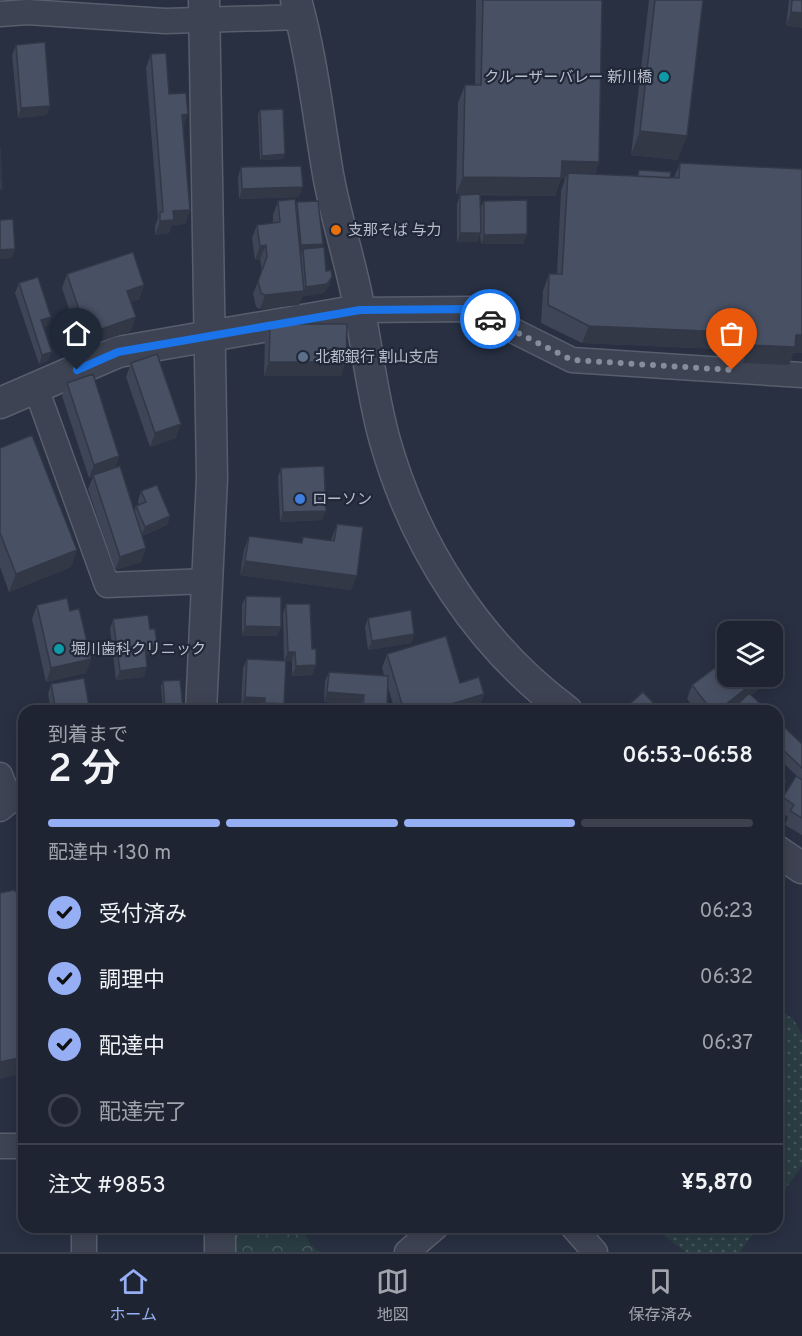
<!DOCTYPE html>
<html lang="ja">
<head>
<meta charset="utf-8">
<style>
	:root { --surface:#1e2432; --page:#262c3a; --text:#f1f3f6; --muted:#a1a4ac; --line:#3c414d; --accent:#96aff4 }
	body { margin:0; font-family:Overpass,"Noto Sans JP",sans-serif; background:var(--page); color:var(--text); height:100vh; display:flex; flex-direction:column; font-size:22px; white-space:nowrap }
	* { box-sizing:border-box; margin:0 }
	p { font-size:20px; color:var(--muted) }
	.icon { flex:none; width:33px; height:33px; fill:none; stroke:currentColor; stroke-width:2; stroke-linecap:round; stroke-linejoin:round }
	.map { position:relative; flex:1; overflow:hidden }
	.sheet { position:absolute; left:18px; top:705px; width:765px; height:528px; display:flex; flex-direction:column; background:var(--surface); border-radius:18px; box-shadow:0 3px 15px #0003,0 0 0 2px var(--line) }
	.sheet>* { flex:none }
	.tools { position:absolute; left:717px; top:621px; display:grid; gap:12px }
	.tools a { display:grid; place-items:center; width:66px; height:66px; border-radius:12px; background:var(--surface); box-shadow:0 3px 15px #0003,0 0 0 2px var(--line); font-size:30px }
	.pin { position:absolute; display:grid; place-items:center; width:51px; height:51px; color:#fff; margin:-62px -26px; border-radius:50% 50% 50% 0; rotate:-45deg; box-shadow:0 0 6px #0007 }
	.pin .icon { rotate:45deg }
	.courier { position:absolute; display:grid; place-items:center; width:60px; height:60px; margin:-30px; border:4px solid #1a73e8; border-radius:50%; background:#fff; color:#222; box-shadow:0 2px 8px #0007 }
	.summary em { font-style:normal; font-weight:600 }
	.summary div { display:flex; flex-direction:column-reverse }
	.summary { display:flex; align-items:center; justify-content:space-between; height:102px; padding:0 30px }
	h1 { font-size:39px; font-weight:600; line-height:45px }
	.bar { display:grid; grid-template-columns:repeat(4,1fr); gap:9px 6px; align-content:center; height:72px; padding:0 30px }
	.bar i { height:8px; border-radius:4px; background:var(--line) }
	.bar .selected { background:var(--accent) }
	.bar p { grid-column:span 4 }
	.line { display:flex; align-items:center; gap:15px; padding:0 30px; border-top:2px solid var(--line) }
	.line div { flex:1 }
	ol { padding:0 30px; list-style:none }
	li { display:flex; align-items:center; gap:18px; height:66px }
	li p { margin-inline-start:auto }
	li .icon { padding:6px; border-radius:50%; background:var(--accent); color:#111; stroke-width:4 }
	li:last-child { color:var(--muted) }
	li i { width:33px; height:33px; border:3px solid var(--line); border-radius:50% }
	.dock { display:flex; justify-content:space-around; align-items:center; height:84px; border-top:2px solid var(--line); background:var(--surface); font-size:16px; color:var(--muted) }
	.dock a { display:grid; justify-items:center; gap:3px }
	.dock .selected { color:var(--accent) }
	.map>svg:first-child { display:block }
	.grass { fill:url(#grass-dots) }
	.park { fill:url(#park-crowns) }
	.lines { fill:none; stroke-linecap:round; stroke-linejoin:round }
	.minor-casing { stroke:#585e6c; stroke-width:27 }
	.tertiary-casing { stroke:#585e6c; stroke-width:33 }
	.minor { stroke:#3d4352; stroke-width:24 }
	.tertiary { stroke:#3d4352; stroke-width:30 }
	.wall { fill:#3e4556 }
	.shaded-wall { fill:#323846 }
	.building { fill:#485064; stroke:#323846; stroke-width:1.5 }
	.done { stroke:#878c9c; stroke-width:6; stroke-dasharray:0 10.8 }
	.route { stroke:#1a73e8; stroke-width:8 }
	.culture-dot { fill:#0f9aa8; stroke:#212838; stroke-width:2 }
	.food-dot { fill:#e8710a; stroke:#212838; stroke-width:2 }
	.service-dot { fill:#5c6f8a; stroke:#212838; stroke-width:2 }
	.shop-dot { fill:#3f7fe0; stroke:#212838; stroke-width:2 }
	.labels { text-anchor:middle; stroke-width:4.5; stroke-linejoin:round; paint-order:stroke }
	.poi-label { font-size:15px; fill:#babecc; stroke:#212838; text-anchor:start }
</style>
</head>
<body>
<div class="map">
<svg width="802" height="1252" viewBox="0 0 802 1252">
	<defs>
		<pattern id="grass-dots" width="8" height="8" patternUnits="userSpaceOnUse" patternTransform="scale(1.5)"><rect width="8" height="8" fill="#2a3d43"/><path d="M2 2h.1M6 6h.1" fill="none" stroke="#47575d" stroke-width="1.8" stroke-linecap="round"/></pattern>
		<pattern id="park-crowns" width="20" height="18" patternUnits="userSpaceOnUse" patternTransform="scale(1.5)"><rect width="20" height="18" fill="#2a3d43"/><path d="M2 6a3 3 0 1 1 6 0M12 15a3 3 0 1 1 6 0" fill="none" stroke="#47575d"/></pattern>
	</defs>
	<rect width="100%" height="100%" fill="#283042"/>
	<!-- grass -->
	<path class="grass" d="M777,1007L794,1020L802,1035V1166L777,1201Z
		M652,1227H758L740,1252H686Z"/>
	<!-- park -->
	<path class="park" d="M233,1227H301L311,1245L320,1252H233Z"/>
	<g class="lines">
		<!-- minor casing -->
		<g class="minor-casing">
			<path id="minor" d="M0,14L27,12L165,21L301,17
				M360,310L470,309L572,360L802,375
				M36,388L107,585L208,581
				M0,775L10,801
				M0,809L24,790
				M0,1146H24
				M84,1227V1252
				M573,1227L595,1252
				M407,1252L436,1227"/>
		</g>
		<!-- tertiary casing -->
		<g class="tertiary-casing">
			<path id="tertiary" d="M296,0C312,57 318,116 328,174C336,220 352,265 360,312C368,354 373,399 385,441C415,547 478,645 567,711
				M0,403L118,352L360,310
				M201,711L212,478L204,0
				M777,851L802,868
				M220,1227V1252"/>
		</g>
		<!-- minor -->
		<use href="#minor" class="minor"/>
		<!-- tertiary -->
		<use href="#tertiary" class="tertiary"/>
	</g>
	<!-- wall -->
	<path class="wall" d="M476,0H602L599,162L595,174L637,176L639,170L674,178L680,163L793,353L789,365L743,363V350L582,343L541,323L543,291L549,274H557L561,191L565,179H561L555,196L480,195V209L484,201L523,244H481L480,233L477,242H457V204L460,195H467L456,194L458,103L465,85H475Z
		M649,0H703L678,160L631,155Z
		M789,0H802L786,26Z
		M16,45L47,115L18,118L12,55Z
		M151,54L183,127L190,210L185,224L172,225L169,233L155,235V226L158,218L146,68Z
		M260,110L283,159L260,160L258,114Z
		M241,167L299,197L239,199L238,177Z
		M278,201L295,206L297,202L323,244L321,247L326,271L332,277L329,286L324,293L303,296L299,305L260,309L256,307L253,294L262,271L260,259L255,260L252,238L257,225L273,223V215Z
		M67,274L144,285L139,299L131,302V331L82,348L62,288Z
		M19,283L47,326L44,327L48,361L39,364L15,293Z
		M270,324L341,376H264L265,337Z
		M131,363L176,438L150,447L126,377Z
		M67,383L119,456L115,468L134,512L136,506L139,505L138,501L141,491L170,516L167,525L142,536L146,548L141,562L115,570L88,489L93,477L89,478L62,396Z
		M0,448L77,550L71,567L9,592L0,567Z
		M281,468L322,520L280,522L278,477Z
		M337,524L351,590L240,575L244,550L249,536L301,543L303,537L331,540Z
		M246,596L281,627L277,636H242V605Z
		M286,604L313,675L292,676V661H286L284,704L281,711H262V707L241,706L243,668L247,659L284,660L283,614Z
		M37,605L70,611L91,659L86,673L46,682L32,619Z
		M368,618L414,634L411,643L368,650L365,627Z
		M113,619L153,654L146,655L144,677L116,680L110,629Z
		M387,654L484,694L479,708L476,709L495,711H395L388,687L387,707L385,711H360L361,704L324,702L325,681L329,672L384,675L382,668Z
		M728,676H772L776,677L769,682L767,679L766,683L751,695L768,711H735L737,705L730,711H697L687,699L692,685Z
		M163,681L181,711H163L161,686Z
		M51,684L90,711H51L48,694Z
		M777,720L802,744V835L785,825L788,817L778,811L783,797L799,778L777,757Z"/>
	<!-- shaded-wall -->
	<path class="shaded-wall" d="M791,12L802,13V28L786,26Z
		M50,106L47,115L18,118L21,108Z
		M188,114L183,128L182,115Z
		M640,131L687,136L678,160L631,155Z
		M285,154L283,159L260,160L262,156Z
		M562,161L599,162L593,180L568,173L565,179H561L555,196L456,194L463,177Z
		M303,187L299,197L239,199L242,189Z
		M190,210L185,224L172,225L169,233L155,235L160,221L173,211Z
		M460,233H481L477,242H457Z
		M527,234L523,244H481L484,235Z
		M323,244L319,253L303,249L301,255H298L301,245Z
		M266,245L260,259L255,260L260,246Z
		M15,249L12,258L0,259V250Z
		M332,277L329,286L324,293L303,296L299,305L260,309L265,295L304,291L306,287Z
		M144,285L139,299L122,305L127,291Z
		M51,317L47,326L38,329L41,320Z
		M136,317L131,331L82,348L87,334Z
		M589,326L750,333L743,350L582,343Z
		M796,335H802V353H793L789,365L743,363L749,345Z
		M52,352L48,361L39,364L42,355Z
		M269,362H346L341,376H264Z
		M181,424L176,438L150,447L155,433Z
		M119,456L114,470L93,475V477L89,478L94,465Z
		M326,511L322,520L280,522L283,512Z
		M170,516L167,525L141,536L145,527Z
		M146,548L141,562L115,570L120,557Z
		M77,550L71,567L9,592L16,574Z
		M245,561L357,576L351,590L240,575Z
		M245,626L281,627L277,636H242Z
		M414,634L411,643L368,650L372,641Z
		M157,645L153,654L142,655L145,646Z
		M779,646L777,651H772V647Z
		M288,652H295L292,661H284Z
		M91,659L86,673L46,682L51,668Z
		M316,665L313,675L292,676L296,666Z
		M147,667L144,677L116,680L120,671Z
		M778,673L776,677L769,682L771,677Z
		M762,676H768L766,683L730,711H717Z
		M327,692L364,695L361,704L324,702Z
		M484,694L479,708L470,711H429Z
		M245,697L265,698L262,707L241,706Z
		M265,703L284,704L281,711H262Z
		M363,706L387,707L385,711H361Z
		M183,707L181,711H164L165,709Z
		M786,781L783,791L777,801V797Z
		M24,1057V1073L0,1079V1062Z"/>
	<!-- building -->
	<path class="building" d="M483,0H602L599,162L562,161L561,178L463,177L465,85H481Z
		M655,0H703L687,136L640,131Z
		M792,0H802V13L791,12Z
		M45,42L50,106L21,108L16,45Z
		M166,53L169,94L186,93L188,114L182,115L190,210L173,211L174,220L160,221V212H163L151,54Z
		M283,109L285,154L262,156L260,110Z
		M0,148L2,189H0Z
		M680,163L802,169V335H796L795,347L749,345L750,333L589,326L548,305L549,274H562L568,173L679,178Z
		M301,166L303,187L242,189L241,167Z
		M639,170L671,172L670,178L638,176Z
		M480,194L481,233H460V195Z
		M295,199L304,291L265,295L261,293L258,281L267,257L266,245L260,246L257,225L280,222L278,201Z
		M527,200V234L484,235V201Z
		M318,201L323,244L301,245L297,202Z
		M13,219L15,249L0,250V220Z
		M324,247L326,271L331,270L332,277L327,284L306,287L303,249Z
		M133,252L144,285L127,291L136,317L87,334L67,274Z
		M38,277L51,317L41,320L52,352L42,355L19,283Z
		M270,324H347L346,362H269Z
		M157,354L181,424L155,433L131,363Z
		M93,374L119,456L94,465L67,383Z
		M32,435L77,550L16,574L0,533V448Z
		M120,466L146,548L120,557L93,475Z
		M324,466L326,511L283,512L281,468Z
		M157,485L170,516L145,527L136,506L146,502L141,491Z
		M337,524L363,527L357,576L245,561L249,536L302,543L303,537L334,541Z
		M246,596L281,597V627L245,626Z
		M67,598L70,611L79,608L91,659L51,668L37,605Z
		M286,604H310L312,649H316V665L296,666L295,652H288Z
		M411,610L414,634L372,641L368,618Z
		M148,615L150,629H155L157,645L145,646L147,667L120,671L113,619Z
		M777,635L779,646L772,647V636Z
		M446,636L460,683L479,677L484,694L429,711H404L387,654Z
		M728,658V676H762L717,711H712L692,685Z
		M247,659L286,661L284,704L265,703V698L245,697Z
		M772,664L778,673L772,676Z
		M329,672L388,676L387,707L363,706L364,695L327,692Z
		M84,678L90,711H56L51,684Z
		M180,680L183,707L165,709L163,681Z
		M643,692L659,709L658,711H624L623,710Z
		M749,693L768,711H743L737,705Z
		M494,706L495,711H463Z
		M777,720L802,744V768L777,744Z
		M777,776L786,781L777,797Z
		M796,776L802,780V818L790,811L794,805L783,797Z
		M14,890L24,899V1057L0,1062V893Z"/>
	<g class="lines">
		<!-- done -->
		<path class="done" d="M490,319L572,360L732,370"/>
		<!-- route -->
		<path class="route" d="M77,370L118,352L360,310L470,309L490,319"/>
	</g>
	<!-- markers -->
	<g class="culture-dot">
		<circle cx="664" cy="77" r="6"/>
		<circle cx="59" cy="649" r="6"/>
	</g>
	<circle class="food-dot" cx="336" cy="230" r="6"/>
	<circle class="service-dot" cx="303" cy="357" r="6"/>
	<circle class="shop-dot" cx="300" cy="499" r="6"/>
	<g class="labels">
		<!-- poi labels -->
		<g class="poi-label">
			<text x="652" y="82" text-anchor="end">クルーザーバレー 新川橋</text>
			<text x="348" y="235">支那そば 与力</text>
			<text x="315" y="362">北都銀行 割山支店</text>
			<text x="312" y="504">ローソン</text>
			<text x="71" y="654">堀川歯科クリニック</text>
		</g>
	</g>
</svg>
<div class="tools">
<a><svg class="icon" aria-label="layers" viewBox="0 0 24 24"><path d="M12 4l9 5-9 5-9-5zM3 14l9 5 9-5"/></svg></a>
</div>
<div class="pin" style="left:732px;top:370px;background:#ea580c"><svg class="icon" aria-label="bag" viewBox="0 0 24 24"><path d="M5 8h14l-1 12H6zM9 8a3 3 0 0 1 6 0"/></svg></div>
<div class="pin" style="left:77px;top:370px;background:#1f2937"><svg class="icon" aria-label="home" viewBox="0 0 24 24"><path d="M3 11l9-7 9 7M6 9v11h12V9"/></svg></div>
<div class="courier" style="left:490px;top:319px"><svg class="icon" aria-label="car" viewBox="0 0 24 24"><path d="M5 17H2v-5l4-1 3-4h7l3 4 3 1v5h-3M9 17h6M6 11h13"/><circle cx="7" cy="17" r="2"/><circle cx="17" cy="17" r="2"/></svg></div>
<section class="sheet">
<div class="summary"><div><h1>2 分</h1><p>到着まで</p></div><em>06:53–06:58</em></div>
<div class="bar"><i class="selected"></i><i class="selected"></i><i class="selected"></i><i></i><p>配達中 · 130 m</p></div>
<ol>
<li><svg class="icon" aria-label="check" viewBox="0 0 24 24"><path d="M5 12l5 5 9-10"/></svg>受付済み<p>06:23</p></li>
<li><svg class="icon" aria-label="check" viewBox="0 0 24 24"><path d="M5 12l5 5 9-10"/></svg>調理中<p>06:32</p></li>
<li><svg class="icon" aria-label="check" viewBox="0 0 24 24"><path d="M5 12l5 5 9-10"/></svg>配達中<p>06:37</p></li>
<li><i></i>配達完了</li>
</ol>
<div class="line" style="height:78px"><div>注文 #9853</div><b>¥5,870</b></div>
</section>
</div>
<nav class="dock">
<a class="selected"><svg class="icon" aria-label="home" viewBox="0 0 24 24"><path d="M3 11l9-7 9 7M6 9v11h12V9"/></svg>ホーム</a>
<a><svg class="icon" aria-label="map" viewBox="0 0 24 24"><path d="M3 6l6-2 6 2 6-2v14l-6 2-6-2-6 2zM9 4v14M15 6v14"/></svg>地図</a>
<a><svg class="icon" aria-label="saved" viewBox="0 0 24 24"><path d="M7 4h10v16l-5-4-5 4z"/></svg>保存済み</a>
</nav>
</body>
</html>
